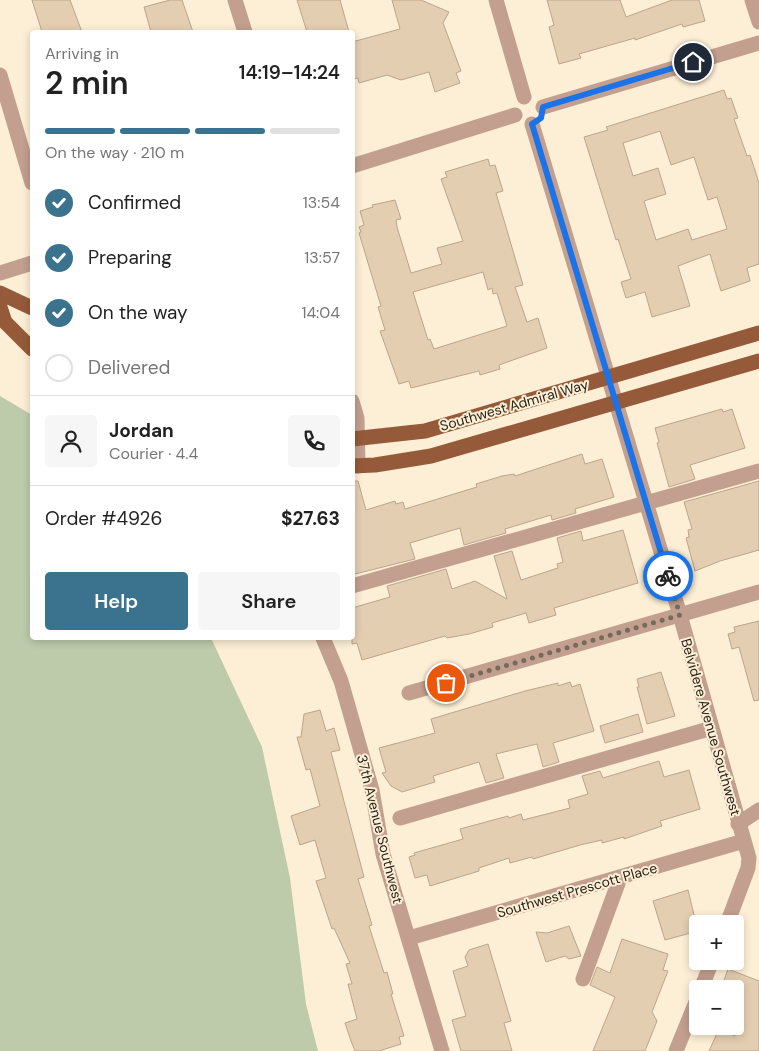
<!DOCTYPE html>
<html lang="en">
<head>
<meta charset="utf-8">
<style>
	:root { --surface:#fff; --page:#f6f6f6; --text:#222; --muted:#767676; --line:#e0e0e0; --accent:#3b728d }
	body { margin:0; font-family:"DM Sans",sans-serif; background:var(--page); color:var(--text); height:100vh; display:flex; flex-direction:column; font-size:19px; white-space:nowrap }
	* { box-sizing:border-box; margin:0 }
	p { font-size:16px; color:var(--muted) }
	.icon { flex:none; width:28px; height:28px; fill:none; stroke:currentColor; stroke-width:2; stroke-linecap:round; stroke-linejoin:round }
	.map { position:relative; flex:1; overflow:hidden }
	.drawer { position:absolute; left:30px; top:30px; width:325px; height:610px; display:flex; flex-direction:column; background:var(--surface); border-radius:5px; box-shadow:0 2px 8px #0003 }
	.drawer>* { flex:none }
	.buttons { position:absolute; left:689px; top:915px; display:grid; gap:10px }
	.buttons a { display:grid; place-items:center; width:55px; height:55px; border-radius:5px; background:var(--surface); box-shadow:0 2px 8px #0003; font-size:25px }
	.pin { position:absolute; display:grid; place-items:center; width:42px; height:42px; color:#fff; margin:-21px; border:2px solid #fff; border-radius:50%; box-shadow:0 1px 5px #0007 }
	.courier { position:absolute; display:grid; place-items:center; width:50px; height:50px; margin:-25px; border:4px solid #1a73e8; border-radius:50%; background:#fff; color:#222; box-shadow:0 1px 6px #0007 }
	.overview em { font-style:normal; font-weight:600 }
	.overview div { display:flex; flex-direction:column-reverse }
	.overview { display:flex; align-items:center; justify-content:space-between; height:85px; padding:0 15px }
	h1 { font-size:32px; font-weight:600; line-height:38px }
	.bar { display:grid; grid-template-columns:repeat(4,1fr); gap:8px 5px; align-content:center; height:60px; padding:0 15px }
	.bar i { height:6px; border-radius:4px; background:var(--line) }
	.bar .current { background:var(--accent) }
	.bar p { grid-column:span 4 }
	.line { display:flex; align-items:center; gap:12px; padding:0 15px; border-top:1px solid var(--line) }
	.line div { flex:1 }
	.round { display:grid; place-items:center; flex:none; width:52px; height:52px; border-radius:5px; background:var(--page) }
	ol { padding:0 15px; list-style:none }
	li { display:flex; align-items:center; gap:15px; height:55px }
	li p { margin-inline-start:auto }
	li .icon { padding:5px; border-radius:50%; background:var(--accent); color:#fff; stroke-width:4 }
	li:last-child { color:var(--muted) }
	li i { width:28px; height:28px; border:2px solid var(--line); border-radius:50% }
	.button { display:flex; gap:10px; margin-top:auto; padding:10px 15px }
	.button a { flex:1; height:58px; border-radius:5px; background:var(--accent); color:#fff; font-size:20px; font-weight:600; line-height:58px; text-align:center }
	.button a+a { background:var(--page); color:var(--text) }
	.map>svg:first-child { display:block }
	.green { fill:#bdcbab }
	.building { fill:#e4ceb2; stroke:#bba58b; fill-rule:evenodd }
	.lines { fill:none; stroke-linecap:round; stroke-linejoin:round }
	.minor { stroke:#c29f8e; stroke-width:15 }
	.major { stroke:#955a3a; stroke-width:15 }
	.done { stroke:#746b5a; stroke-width:5; stroke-dasharray:0 9 }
	.route { stroke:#1a73e8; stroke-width:6 }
	.labels { text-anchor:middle; stroke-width:4; stroke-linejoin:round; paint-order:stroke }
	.street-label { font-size:14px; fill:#2a2418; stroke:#fdefd6 }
</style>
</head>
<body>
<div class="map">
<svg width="759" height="1051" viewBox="0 0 759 1051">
	<rect width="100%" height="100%" fill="#fdefd6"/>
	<!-- green -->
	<path class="green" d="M0,396L32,415V638H211L262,747L290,878L306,1004L318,1051H0Z"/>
	<!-- building -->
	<path class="building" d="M32,0H70L82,32H42Z
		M170,0H182L193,32H151L144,7Z
		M297,0H340L349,32H307Z
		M392,0H421L449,12L443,23L461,71L456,73L460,83L435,92L429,72L401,80L387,75L359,83L358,78L352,79V42L400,29Z
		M547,0H620L626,17L672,0H699L705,21L683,27L682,24L635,40V38L579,54L581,58L559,64L549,27L554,25Z
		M724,90L727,99L731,98L738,118L734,119L747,156L750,155L759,183V264L747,268L750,281L721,291L710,254L678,266L690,306L652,317L645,292L626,298L621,282L631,279L618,239L616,240L584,137L608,130L606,127ZM660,131L671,165L694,157L708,200L717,197L727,229L692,240L688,229L656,240L644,201L666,194L658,168L633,176L623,143Z
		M488,159L490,166L495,165L503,191L496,193L523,285L515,287L527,322L538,318L547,348L499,365L500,369L480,375L479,371L411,388L409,381L399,384L380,331L385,330L378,307L381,306L359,233L361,232L359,227L364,225L360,211L373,207L372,205L395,200L401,219L396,220L397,227L411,273L442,264L437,248L463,241L441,179L447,177L445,172ZM483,272L488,290L492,288L493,294L497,293L507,326L434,349L430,339L428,340L413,292Z
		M722,409L723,412L732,409L745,448L690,465L695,479L669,487L657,443L659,442L655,428Z
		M582,454L585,464L602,459L614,497L575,509L576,513L552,520L551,515L505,529L506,533L464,545L460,528L410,543L415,559L355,574L352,564V481H358L366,510L395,501L396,504L403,502L405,509L477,487L476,484L502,476L514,474L515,476Z
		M759,481V550L720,561L695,571L686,538L689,537L688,530L692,529L684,502Z
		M623,530L638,583L554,608L556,615L529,623L526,613L492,623L493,627L469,634L447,638L445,636L362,660L357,643L352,644V608L390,597L387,586L446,569L452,589L475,581L507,599L494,556L512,551L521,580L558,568L557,564L563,562L557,538L581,531L583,541Z
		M759,621V700L754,701L739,647L732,649L728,634L735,632L734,627Z
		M661,672L675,716L647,724L637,687H639L637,679Z
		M570,682L572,687L580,684L594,731L553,743L559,762L543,767L537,744L496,754L504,778L486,783L479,762L433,776L435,782L402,792L391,786L382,773L386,772L379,748L435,733L431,719L525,691L558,683V686Z
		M320,710L326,731L334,728L340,750L331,752L364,877L358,879L372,925L369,926L384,973L387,972L393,994H391L404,1036L399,1037L401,1044L379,1051H355L351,1041L345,1023L357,1019L348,984H352L346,964L350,963L334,928L332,929L316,881L326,878L315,840L300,845L291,816L320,806L310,769L306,770L297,737H301L304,714Z
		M638,714L643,732L605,743L600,726Z
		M659,761L664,777L689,770L700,809L660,821L662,826L624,839V837L602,843V840L580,845L533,859L532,857L510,863L509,858L479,868V871L430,886L427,875L415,878L409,857L415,855L414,853L463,839L460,829L508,816L509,818L521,814L523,820L570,808L568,800L588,794L582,776L600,771L603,778Z
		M688,890L698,931L665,940L653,901Z
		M569,926L581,956L569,959L565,956L546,962L536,932L547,933Z
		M622,939L668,954L663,970L668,971L652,1012L657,1021L645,1051H593L615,997L590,985L597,967L610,973Z
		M488,944L511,1021L504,1023L512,1051H461L452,1020L466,1016L453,971L468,966L465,957L469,950Z
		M728,969L759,981V1051H709L719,1029L735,1036V1006L740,993L735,989L722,986Z"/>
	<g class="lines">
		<!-- minor -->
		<path class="minor" d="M235,0L245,32
			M496,0L524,97
			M752,0L759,22
			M0,75L32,183
			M543,107L759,43
			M532,124L680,615L749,858L748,868L727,924
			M352,166L515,115
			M0,273L32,263
			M352,401L357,418L358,466
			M352,586L759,471
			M323,638L341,681L372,790L383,854L442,1051
			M409,693L759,592
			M400,818L712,728
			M738,824L759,810
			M409,938L744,841
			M583,979L620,878
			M701,989L712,961
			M676,1051L698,997"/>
		<!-- major -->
		<path class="major" d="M0,293L32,308
			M0,307L5,322L32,349
			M352,439L425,431L759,333
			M352,466L375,465L431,456L759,361"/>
	</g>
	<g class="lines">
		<!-- done -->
		<path class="done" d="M446,683L680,615L668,576"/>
		<!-- route -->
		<path class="route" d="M668,576L532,124L541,118L543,107L693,62"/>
	</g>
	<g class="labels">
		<!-- street labels -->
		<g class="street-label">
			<text transform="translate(514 405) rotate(-16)" y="5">Southwest Admiral Way</text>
			<text transform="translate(711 727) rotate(74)" y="5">Belvidere Avenue Southwest</text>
			<text transform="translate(380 829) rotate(76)" y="5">37th Avenue Southwest</text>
			<text transform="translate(577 890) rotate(-16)" y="5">Southwest Prescott Place</text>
		</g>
	</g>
</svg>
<div class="buttons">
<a>+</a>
<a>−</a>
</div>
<div class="pin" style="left:446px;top:683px;background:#ea580c"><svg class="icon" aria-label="bag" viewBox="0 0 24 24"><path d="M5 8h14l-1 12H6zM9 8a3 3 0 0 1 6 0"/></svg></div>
<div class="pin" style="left:693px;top:62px;background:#1f2937"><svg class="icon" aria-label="home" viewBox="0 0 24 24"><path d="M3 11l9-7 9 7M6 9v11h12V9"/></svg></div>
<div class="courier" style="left:668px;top:576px"><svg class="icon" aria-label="bike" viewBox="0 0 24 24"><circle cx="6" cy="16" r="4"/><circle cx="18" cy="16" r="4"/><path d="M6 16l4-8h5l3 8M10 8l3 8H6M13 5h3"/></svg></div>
<section class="drawer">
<div class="overview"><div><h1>2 min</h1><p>Arriving in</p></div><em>14:19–14:24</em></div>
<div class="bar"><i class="current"></i><i class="current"></i><i class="current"></i><i></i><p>On the way · 210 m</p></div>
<ol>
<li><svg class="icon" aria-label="check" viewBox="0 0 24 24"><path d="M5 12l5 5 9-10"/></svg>Confirmed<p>13:54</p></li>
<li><svg class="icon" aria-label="check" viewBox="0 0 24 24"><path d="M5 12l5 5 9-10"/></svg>Preparing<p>13:57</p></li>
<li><svg class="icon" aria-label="check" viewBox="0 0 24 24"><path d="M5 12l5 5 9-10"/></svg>On the way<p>14:04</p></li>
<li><i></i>Delivered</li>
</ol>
<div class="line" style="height:90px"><a class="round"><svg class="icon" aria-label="person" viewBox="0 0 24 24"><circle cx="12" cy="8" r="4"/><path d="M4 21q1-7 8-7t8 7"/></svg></a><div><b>Jordan</b><p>Courier · 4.4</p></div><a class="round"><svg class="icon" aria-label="phone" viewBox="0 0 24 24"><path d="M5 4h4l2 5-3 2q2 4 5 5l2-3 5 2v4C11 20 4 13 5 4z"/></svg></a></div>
<div class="line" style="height:65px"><div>Order #4926</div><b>$27.63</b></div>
<div class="button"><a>Help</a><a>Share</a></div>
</section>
</div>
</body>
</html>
